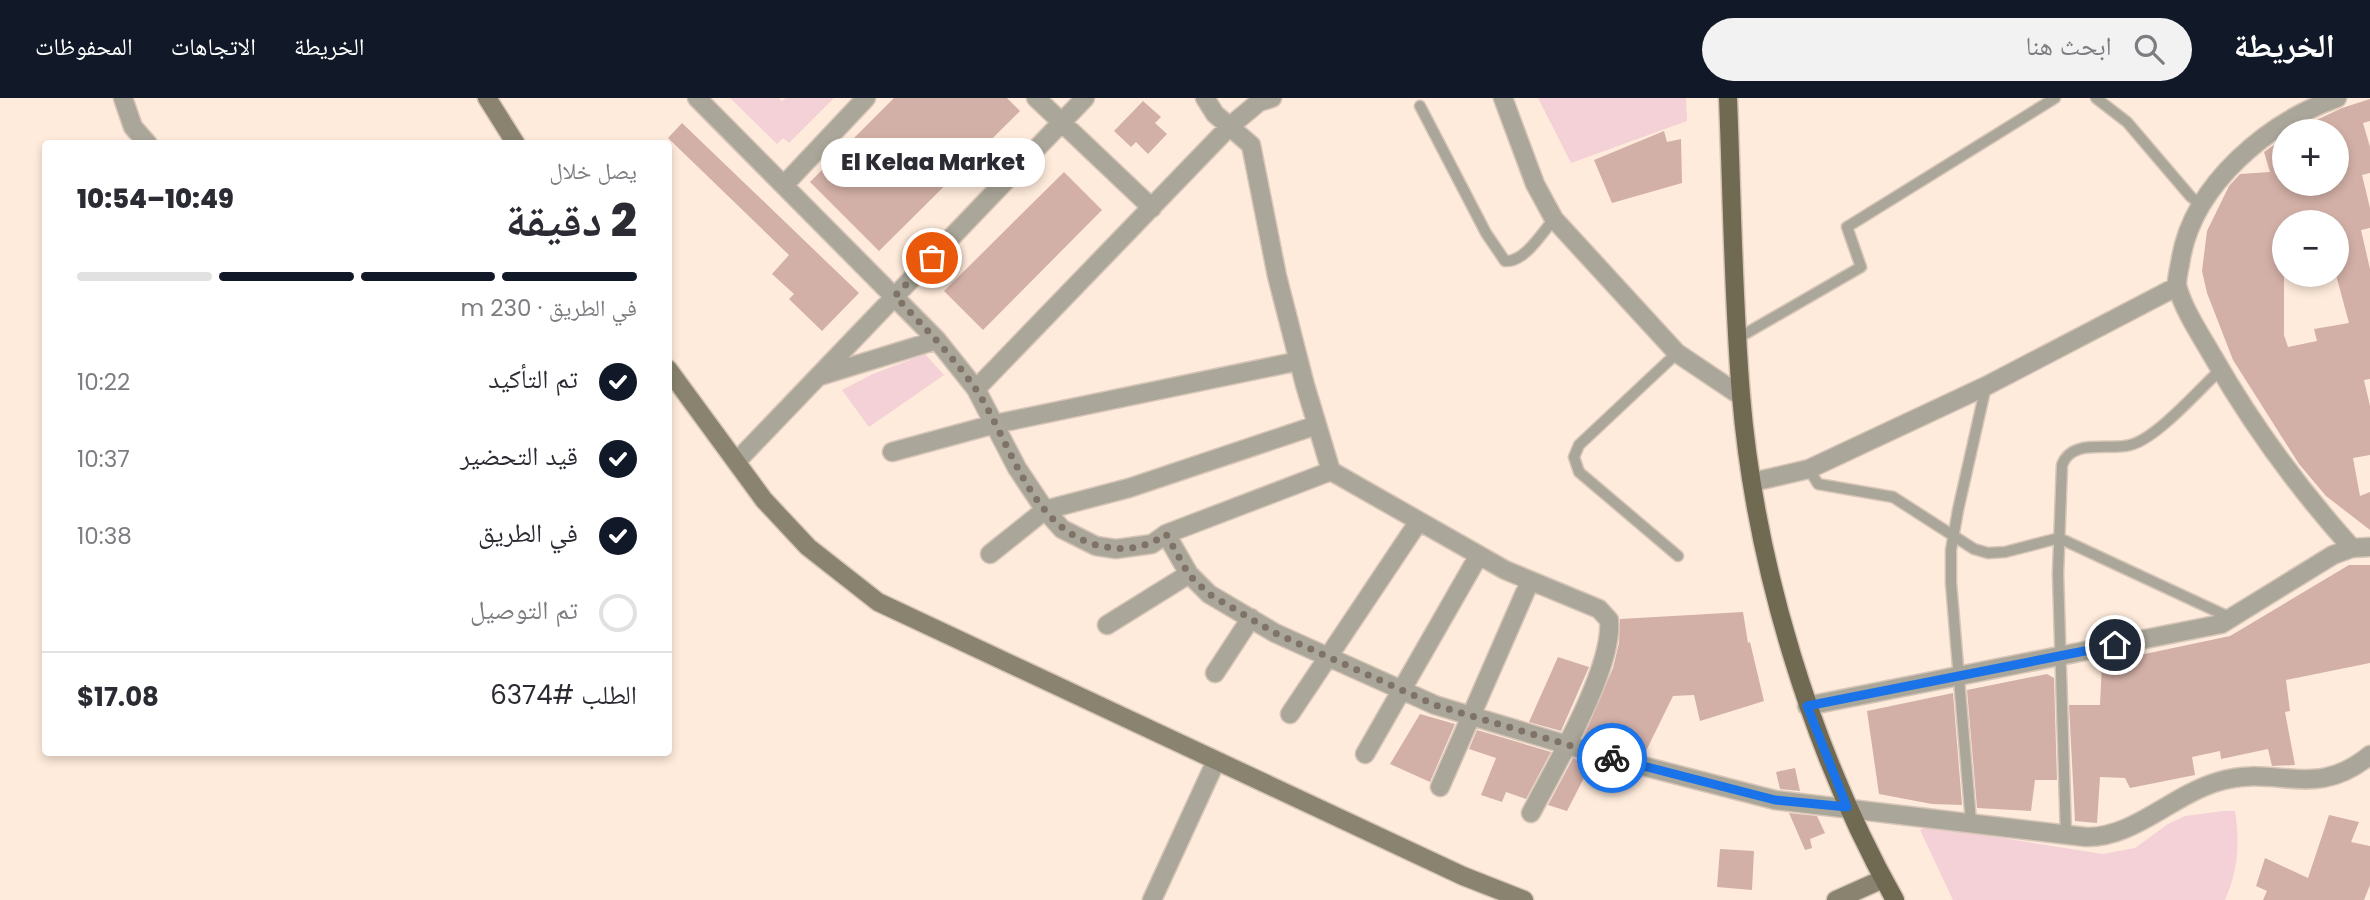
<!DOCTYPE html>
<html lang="ar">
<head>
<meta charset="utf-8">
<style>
	:root { --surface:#fff; --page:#f2f2f3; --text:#2b2b33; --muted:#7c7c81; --line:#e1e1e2; --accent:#111827 }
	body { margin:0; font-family:Poppins,"Noto Naskh Arabic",sans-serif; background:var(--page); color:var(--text); direction:rtl; height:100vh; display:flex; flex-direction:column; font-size:26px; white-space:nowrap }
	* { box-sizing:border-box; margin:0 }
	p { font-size:23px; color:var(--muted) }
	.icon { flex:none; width:38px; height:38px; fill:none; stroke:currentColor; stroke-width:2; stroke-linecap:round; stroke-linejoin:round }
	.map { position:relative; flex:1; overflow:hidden; direction:ltr }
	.side { position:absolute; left:42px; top:42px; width:630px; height:616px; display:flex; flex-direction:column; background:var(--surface); border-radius:7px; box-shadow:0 4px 10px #0003; direction:rtl }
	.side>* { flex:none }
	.buttons { position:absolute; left:2272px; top:21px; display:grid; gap:14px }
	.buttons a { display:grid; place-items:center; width:77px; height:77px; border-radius:50%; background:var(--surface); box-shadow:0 4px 10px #0003; font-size:35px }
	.pin { position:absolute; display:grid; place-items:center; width:60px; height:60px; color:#fff; margin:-30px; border:4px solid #fff; border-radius:50%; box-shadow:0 2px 7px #0007 }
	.courier { position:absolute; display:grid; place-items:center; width:70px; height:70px; margin:-35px; border:5px solid #1a73e8; border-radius:50%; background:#fff; color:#222; box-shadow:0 2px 9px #0007 }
	.bubble { position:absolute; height:49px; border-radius:24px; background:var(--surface); box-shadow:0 4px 10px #0003; font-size:23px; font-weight:800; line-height:49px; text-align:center; direction:rtl }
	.head em { font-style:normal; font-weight:800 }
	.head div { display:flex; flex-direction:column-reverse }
	.head { display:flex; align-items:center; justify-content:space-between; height:119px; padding:0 35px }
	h1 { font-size:46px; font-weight:800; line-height:52px }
	.bar { display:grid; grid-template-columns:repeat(4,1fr); gap:10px 7px; align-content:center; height:84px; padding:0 35px }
	.bar i { height:9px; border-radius:5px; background:var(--line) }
	.bar .selected { background:var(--accent) }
	.bar p { grid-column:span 4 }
	.line { display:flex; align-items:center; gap:18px; padding:0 35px; border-top:2px solid var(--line) }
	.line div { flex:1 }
	ol { padding:0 35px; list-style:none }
	li { display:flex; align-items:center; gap:21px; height:77px }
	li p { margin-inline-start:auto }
	li .icon { padding:7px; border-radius:50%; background:var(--accent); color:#fff; stroke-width:4 }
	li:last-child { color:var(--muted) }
	li i { width:38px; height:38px; border:4px solid var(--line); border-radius:50% }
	header { display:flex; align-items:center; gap:42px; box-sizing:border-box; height:98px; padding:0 35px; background:var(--accent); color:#fff }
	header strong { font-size:33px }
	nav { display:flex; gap:38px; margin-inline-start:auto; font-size:24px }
	.search { width:490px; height:63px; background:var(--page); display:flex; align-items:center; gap:18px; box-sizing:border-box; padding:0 24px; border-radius:38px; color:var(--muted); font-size:26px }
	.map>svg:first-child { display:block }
	.green { fill:#f3d1d7 }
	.building { fill:#d3b0a7; fill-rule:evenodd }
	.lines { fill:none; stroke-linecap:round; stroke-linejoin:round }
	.service-casing { stroke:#d7c6b8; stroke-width:13 }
	.minor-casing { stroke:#d7c6b8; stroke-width:21 }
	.tertiary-casing { stroke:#d7c6b8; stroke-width:21 }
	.secondary-casing { stroke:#d7c6b8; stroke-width:21 }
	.primary-casing { stroke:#d7c6b8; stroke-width:21 }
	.service { stroke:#aaa699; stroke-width:10 }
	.minor { stroke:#aaa699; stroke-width:18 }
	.tertiary { stroke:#aaa699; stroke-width:18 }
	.secondary { stroke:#89836f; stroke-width:18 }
	.primary { stroke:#716a52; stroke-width:18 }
	.done { stroke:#7f7368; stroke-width:7; stroke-dasharray:0 12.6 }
	.route { stroke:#1a73e8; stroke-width:9 }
</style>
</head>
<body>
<header>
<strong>الخريطة</strong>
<div class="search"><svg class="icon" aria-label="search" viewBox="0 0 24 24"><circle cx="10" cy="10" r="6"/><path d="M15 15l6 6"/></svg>ابحث هنا</div>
<nav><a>الخريطة</a><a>الاتجاهات</a><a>المحفوظات</a></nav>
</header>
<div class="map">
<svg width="2370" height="802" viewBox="0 0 2370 802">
	<rect width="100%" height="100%" fill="#feebdb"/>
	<!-- green -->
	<path class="green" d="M730,0H779L782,3L786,0H834L789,45L783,40L777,46Z
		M1538,0H1686L1687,23L1571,65Z
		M925,256L944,277L869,329L842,292L873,276Z
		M2223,713H2235C2240,746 2238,772 2225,802H1953L1920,732L1928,728L2102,756L2135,750L2168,726L2185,718Z"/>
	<!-- building -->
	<path class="building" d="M894,0H1007L1020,13L879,153L810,84Z
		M2370,1V23L2363,25L2370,49V75L2362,77L2370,110V130L2361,132L2370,171V281L2364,282L2370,308V357L2353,360L2360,398L2370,394V432L2326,398L2299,366L2233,262L2207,195L2202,173L2207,133L2229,88L2240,76L2270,74L2264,54L2284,40V86H2336V33H2293L2342,10ZM2284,124H2336V177L2349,225L2314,231L2317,243L2288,249L2284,237Z
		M1143,3L1161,19L1155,25L1167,36L1148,56L1136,44L1131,49L1114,33Z
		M682,25L859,195L822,233L789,201L794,196L772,176L789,157L668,40Z
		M1664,33L1667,44L1681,41L1682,85L1612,105L1594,62Z
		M1064,74L1102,112L983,232L944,193Z
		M2349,467H2370V565L2286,582L2290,613L2285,614L2295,667L2272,668L2268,651L2221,661L2220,653L2192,659L2195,677L2130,690L2125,680L2100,679L2097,725L2075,723L2069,607H2100L2102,565L2230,538Z
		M1743,514L1748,545L1750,544L1764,603L1700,623L1694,597L1673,598L1644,657L1583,640L1613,570L1619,545L1620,521Z
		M1558,559L1589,569L1561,633L1529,624Z
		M2047,576L2054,580L2057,682H2035L2031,713L1977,710L1967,592Z
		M1953,595L1962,707L1932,706L1879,696L1867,613Z
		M1420,616L1455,626L1430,684L1390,666Z
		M1477,632L1551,654L1526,701L1506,694L1502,704L1481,697L1496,660L1469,651Z
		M1573,660L1591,666L1567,713L1548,707Z
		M1795,670L1800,693L1780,691L1776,674Z
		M1789,715L1817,718L1825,735L1810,741L1812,750L1805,752Z
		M2329,717L2359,724L2351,744L2370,748V787L2364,802H2263L2267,793L2256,788L2265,760L2308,780Z
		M1720,751L1754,753L1752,792L1717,789Z"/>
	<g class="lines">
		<!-- service casing -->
		<g class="service-casing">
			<path id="service" d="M2096,0L2127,24L2191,99L2201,106
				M1420,8L1486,135L1505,163C1524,165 1542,135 1554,121
				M1738,240L1861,169L1847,129L2055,0
				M1677,255L1579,347L1574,359L1579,374L1678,458
				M1809,371L1818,386L1893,399L1974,451L1988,455L2005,454L2059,440L2231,520
				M1971,724L1951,485V452L1958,412L1986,288
				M2066,738L2058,476L2062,367C2072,340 2108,353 2130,347C2156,341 2200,291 2220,272"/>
		</g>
		<!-- minor casing -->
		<g class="minor-casing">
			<path id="minor" d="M123,0L133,29L148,46
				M697,0L937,242L976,291L1017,370L1045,412L1062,431L1096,448L1116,451L1152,446L1166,436L1189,476L1209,496L1275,535L1435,607L1604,658L1775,702L2086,739C2133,740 2171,698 2217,684C2276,665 2313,704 2370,657
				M1036,0L1152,110
				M1205,0L1215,16L1251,47L1277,178L1305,287L1331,373L1505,472L1599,511L1609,522C1614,570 1554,670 1531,715
				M1503,0L1535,86L1554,121L1677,255L1741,298
				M2337,0C2268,24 2194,86 2181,160C2180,169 2175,183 2178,191C2185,214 2200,236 2212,257C2252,327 2298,390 2352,450
				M784,87L866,0
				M820,278L937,242
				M976,291L1229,29L1259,4L1272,0
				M892,354L995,326L1299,263
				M737,363L1085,0
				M1753,384L1809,371L1986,288L2176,189
				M1166,436L1331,373
				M990,456L1045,412L1129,390L1317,327
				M1107,527L1189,476
				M1215,575L1251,520
				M1290,616L1419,423
				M1365,656L1479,457
				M1440,689L1530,483
				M1152,802L1216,663"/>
		</g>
		<!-- tertiary casing -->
		<g class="tertiary-casing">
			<path id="tertiary" d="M1807,608L2221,526L2333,457L2352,450L2370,449"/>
		</g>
		<!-- secondary casing -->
		<g class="secondary-casing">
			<path id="secondary" d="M487,0L516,46
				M668,271L764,402L808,449L878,504L1463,778L1524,802
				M1836,802L1883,781"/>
		</g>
		<!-- primary casing -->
		<g class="primary-casing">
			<path id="primary" d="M1728,0C1732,99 1733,199 1741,297C1755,467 1812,654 1895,802"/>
		</g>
		<!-- service -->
		<use href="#service" class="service"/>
		<!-- minor -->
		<use href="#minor" class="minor"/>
		<!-- tertiary -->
		<use href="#tertiary" class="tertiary"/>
		<!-- secondary -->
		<use href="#secondary" class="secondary"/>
		<!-- primary -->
		<use href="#primary" class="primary"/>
	</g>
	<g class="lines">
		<!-- done -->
		<path class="done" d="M932,160L895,198C923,228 952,257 975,290C1012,344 1031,437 1106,449C1128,453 1148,449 1166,436L1189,477L1209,496L1275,535L1435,607L1612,660"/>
		<!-- route -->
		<path class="route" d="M1612,660L1775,702L1847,709L1807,608L2115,547"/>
	</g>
</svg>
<div class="buttons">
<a>+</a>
<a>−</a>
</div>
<div class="pin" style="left:932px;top:160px;background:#ea580c"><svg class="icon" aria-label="bag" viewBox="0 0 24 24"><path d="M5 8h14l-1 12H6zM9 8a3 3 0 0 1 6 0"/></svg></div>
<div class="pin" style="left:2115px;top:547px;background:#1f2937"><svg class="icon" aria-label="home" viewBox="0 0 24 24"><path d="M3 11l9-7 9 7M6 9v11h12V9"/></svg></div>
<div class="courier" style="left:1612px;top:660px"><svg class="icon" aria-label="bike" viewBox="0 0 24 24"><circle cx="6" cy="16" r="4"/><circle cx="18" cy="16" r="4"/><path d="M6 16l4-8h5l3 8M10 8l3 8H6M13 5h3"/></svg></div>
<div class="bubble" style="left:821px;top:40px;width:224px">El Kelaa Market</div>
<section class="side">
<div class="head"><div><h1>2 دقيقة</h1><p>يصل خلال</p></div><em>10:49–10:54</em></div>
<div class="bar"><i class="selected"></i><i class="selected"></i><i class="selected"></i><i></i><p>في الطريق · 230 m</p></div>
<ol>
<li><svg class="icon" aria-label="check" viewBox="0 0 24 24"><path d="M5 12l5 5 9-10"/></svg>تم التأكيد<p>10:22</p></li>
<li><svg class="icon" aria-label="check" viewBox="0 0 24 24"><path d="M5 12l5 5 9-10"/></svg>قيد التحضير<p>10:37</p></li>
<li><svg class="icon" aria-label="check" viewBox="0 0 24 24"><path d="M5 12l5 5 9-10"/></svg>في الطريق<p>10:38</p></li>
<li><i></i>تم التوصيل</li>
</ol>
<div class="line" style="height:91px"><div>الطلب #6374</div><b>$17.08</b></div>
</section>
</div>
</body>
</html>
